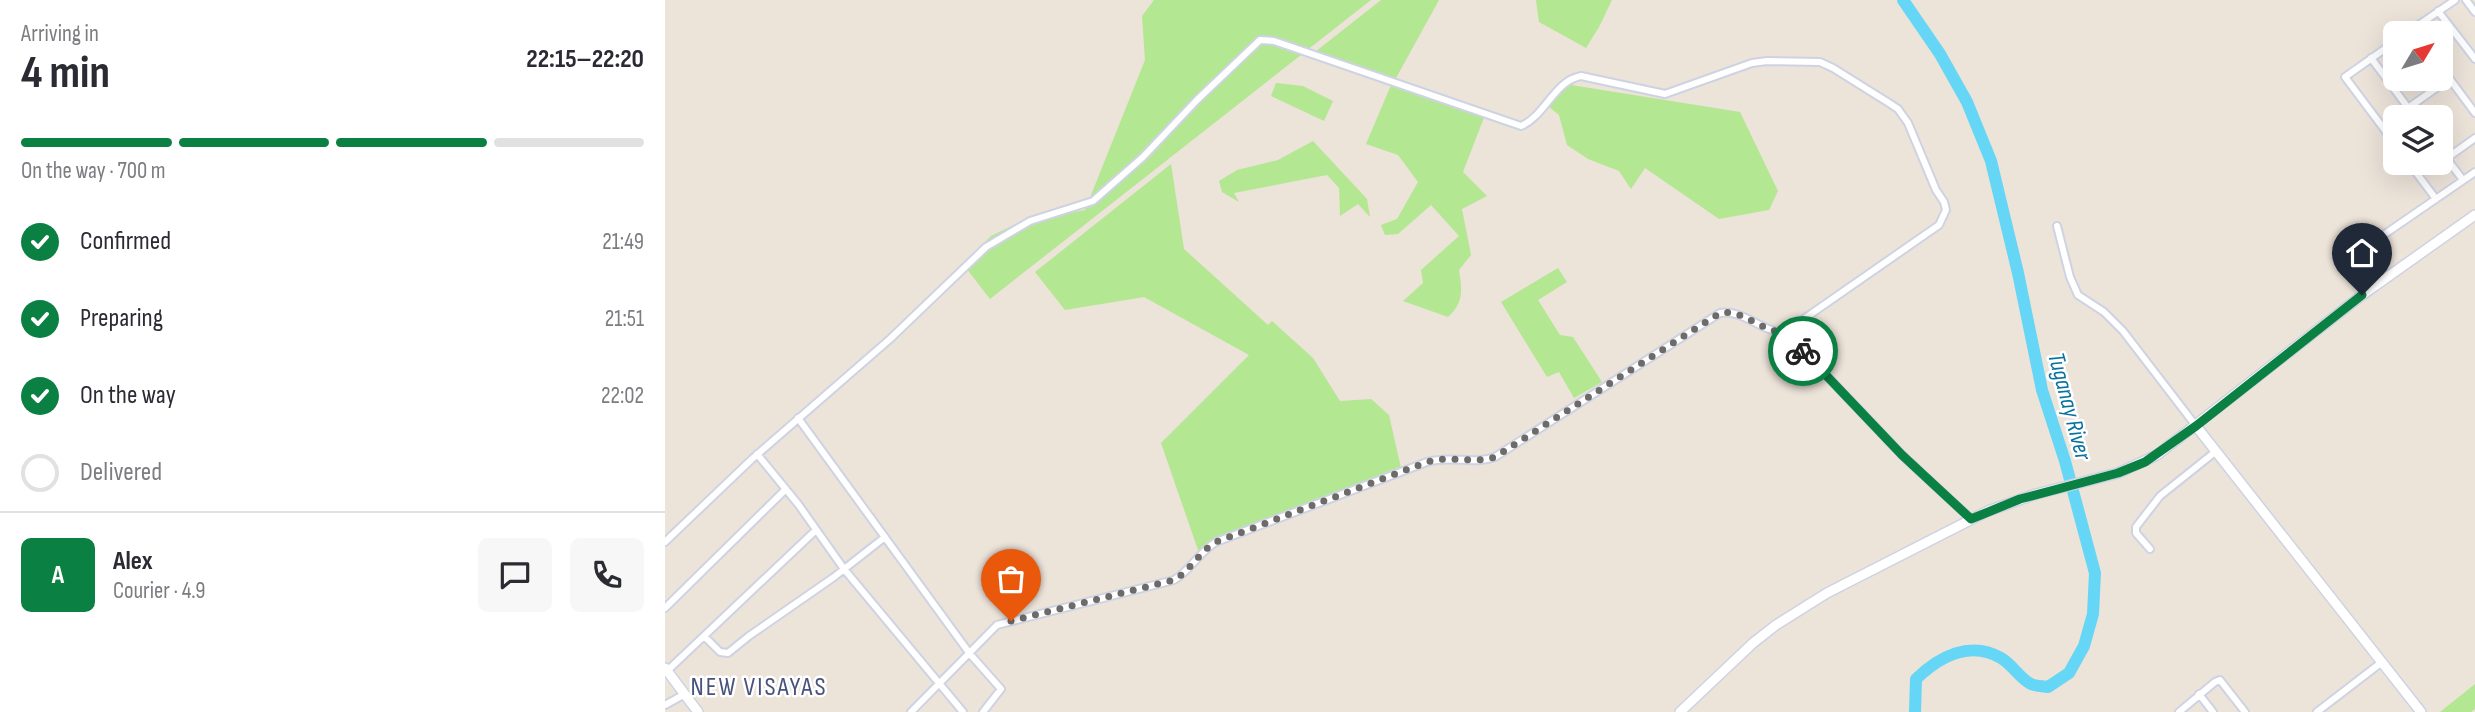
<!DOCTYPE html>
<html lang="en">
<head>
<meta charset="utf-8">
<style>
	:root { --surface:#fff; --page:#f7f7f7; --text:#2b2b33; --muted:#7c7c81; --line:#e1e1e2; --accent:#0b8043 }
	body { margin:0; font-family:"Sofia Sans Condensed",sans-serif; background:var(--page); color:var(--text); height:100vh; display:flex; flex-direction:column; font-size:26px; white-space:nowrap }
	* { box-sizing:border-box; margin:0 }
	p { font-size:23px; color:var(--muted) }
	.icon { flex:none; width:38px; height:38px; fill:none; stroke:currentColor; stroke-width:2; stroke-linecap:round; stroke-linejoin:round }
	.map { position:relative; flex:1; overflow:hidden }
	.drawer { display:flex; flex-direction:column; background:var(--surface); width:665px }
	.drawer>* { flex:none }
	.needle { width:46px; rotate:52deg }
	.fabs { position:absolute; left:1718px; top:21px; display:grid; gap:14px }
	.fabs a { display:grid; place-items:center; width:70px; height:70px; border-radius:10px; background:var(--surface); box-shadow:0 7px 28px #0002; font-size:35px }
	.pin { position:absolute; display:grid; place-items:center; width:60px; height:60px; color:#fff; margin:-72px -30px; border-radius:50% 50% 50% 0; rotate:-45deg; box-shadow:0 0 7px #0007 }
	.pin .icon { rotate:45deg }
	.courier { position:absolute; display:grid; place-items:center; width:70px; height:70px; margin:-35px; border:5px solid #0b8043; border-radius:50%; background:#fff; color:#222; box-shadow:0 2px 9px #0007 }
	.headline em { font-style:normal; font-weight:700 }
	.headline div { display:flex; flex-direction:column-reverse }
	.headline { display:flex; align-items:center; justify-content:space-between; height:119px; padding:0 21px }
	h1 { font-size:46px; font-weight:700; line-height:52px }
	.bar { display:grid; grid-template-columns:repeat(4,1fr); gap:10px 7px; align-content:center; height:84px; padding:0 21px }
	.bar i { height:9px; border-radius:5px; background:var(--line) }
	.bar .current { background:var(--accent) }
	.bar p { grid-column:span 4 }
	.line { display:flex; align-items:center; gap:18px; padding:0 21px; border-top:2px solid var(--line) }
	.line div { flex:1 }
	.round { display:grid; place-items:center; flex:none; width:74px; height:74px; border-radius:10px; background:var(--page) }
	ol { padding:0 21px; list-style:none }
	li { display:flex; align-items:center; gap:21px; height:77px }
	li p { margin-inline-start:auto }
	li .icon { padding:7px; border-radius:50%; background:var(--accent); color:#fff; stroke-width:4 }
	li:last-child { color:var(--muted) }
	li i { width:38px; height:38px; border:4px solid var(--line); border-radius:50% }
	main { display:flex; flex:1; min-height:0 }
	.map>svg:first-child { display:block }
	.green { fill:#b3e792 }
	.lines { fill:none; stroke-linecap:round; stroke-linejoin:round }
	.river { stroke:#65d6f5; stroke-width:12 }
	.street-casing { stroke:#ced3e3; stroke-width:10 }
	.secondary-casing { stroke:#ced3e3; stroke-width:12 }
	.street { stroke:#fff; stroke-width:6 }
	.secondary { stroke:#fff; stroke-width:9 }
	.done { stroke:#6d6a67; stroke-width:7; stroke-dasharray:0 12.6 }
	.route { stroke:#0b8043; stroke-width:9 }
	.labels { text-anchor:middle; stroke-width:5; stroke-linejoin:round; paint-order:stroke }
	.water-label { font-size:24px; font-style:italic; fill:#0572a0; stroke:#fff }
	.quarter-label { font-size:26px; letter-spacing:2px; fill:#47537c; stroke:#fff }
</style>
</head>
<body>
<main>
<section class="drawer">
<div class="headline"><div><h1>4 min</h1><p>Arriving in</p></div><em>22:15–22:20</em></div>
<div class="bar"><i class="current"></i><i class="current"></i><i class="current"></i><i></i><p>On the way · 700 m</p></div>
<ol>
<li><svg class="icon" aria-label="check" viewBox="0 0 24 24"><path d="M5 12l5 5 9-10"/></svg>Confirmed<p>21:49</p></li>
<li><svg class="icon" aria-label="check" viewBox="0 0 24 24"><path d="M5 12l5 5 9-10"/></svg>Preparing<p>21:51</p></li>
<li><svg class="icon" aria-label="check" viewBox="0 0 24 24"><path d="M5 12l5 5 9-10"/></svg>On the way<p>22:02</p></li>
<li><i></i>Delivered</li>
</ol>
<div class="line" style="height:126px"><b class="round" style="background:var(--accent);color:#fff">A</b><div><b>Alex</b><p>Courier · 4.9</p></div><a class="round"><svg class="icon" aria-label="chat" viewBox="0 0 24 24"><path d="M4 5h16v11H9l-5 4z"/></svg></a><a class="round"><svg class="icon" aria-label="phone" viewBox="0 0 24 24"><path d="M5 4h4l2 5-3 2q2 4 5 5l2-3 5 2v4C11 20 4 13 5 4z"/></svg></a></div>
</section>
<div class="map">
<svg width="1810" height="712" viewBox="0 0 1810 712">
	<rect width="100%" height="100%" fill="#ece3d9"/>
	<!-- green -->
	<path class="green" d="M489,0H706L325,299L298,264L326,236L353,223L420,210L480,60L477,16Z
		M716,0H774L731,78L820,115L798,172L822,196L797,209L806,255L794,270C797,289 799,303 783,317L738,301L758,283L756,270L794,236L766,205L733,234L720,235L716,225L732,219L753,182L733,155L701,144L729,78L650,52Z
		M871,0H947L934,27L921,48L874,22Z
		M611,83L638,86L668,101L659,121L606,96Z
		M900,84L1075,112L1113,191L1104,210L1054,219L980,168L966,189L954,171L923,159L902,145L894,115L884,107Z
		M648,141L702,199L705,217L693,204L675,216L674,188L662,175L569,193L574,202L557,192L554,181L572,170L613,160Z
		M506,164L519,249L603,325L607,321L648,358L675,401L706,399L724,415L736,468L533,550L496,443L584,355L479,297L400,310L370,272Z
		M893,268L902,282L873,300L895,335L908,337L937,382L909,398L894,372L882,377L836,302Z
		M1810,684V709L1806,712H1775Z"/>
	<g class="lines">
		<!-- river -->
		<path class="river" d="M1238,0L1275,54L1302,102L1326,161L1353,273L1377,390L1400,461L1430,573L1428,614L1419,646L1404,673L1383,687C1378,686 1370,686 1366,684C1355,679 1347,664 1336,658C1305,640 1274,657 1251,679L1250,712"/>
		<!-- street casing -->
		<g class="street-casing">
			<path id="street" d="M1801,0L1810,12
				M1773,11L1810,59
				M1742,33L1790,0
				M1731,41L1680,77L1731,145
				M1706,58L1750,117
				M1776,67L1810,113
				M1743,108L1784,79
				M1776,151L1798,180
				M1782,158L1810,138
				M1744,163L1771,199
				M1392,226L1405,277L1413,295L1439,312L1458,331L1531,426
				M1717,236L1810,172
				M1120,332L1237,455L1306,519
				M133,418L305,654L336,689L318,712
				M92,454L133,504L179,569L298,712
				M0,542L87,459L225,339L321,247L365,221L428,201L478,157L532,100L595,40L609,41L856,126C880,116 889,81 916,76L1000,94L1087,63L1102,61L1155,62L1168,68L1224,103L1233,109L1243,123L1271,190L1279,202L1281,210L1274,225L1120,332C1097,333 1079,309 1055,313L830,457C808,465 786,455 762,462L551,542C534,552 526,570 509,580L332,625L246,712
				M1485,549L1471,533V527L1495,496L1550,452
				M0,608L121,489
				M39,636L55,652L63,653L84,636L169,577L220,537
				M2,671L151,530
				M1534,694L1548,712
				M0,705L20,694
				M1514,712L1550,682L1555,680L1580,712
				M1652,712L1717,662"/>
		</g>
		<!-- secondary casing -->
		<g class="secondary-casing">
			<path id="secondary" d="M1531,426L1756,712
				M0,668L33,712
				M1015,712L1088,643L1111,625L1162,593L1323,511L1371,494L1453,473L1492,455L1697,295L1810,215"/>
		</g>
		<!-- street -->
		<use href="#street" class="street"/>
		<!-- secondary -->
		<use href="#secondary" class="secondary"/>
	</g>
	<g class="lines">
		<!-- done -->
		<path class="done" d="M346,621L509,580C526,570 534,552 551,542L762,462C785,455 808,464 830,457L1055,313C1079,309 1097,333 1120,332L1138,351"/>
		<!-- route -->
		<path class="route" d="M1138,351L1237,455L1306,519L1355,499L1453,473L1480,462L1531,426L1697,295"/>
	</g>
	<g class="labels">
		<!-- water labels -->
		<g class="water-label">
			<text transform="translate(1405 406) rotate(75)" y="8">Tuganay River</text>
		</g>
		<!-- quarter labels -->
		<g class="quarter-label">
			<text x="94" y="695">NEW VISAYAS</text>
		</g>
	</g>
</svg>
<div class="fabs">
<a><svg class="needle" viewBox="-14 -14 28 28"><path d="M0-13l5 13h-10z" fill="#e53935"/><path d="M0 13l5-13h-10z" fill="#7c7c81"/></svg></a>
<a><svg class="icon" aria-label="layers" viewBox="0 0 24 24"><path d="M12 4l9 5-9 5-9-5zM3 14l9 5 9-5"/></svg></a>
</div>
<div class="pin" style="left:346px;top:621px;background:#ea580c"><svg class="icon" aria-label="bag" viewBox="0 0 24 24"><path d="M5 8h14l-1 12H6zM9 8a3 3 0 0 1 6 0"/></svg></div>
<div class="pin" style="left:1697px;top:295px;background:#1f2937"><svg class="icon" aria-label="home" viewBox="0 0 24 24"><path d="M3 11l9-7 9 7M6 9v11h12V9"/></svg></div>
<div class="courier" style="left:1138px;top:351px"><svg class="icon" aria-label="bike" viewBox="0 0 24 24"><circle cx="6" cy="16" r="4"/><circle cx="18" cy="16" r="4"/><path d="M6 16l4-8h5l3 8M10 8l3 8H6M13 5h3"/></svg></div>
</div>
</main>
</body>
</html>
